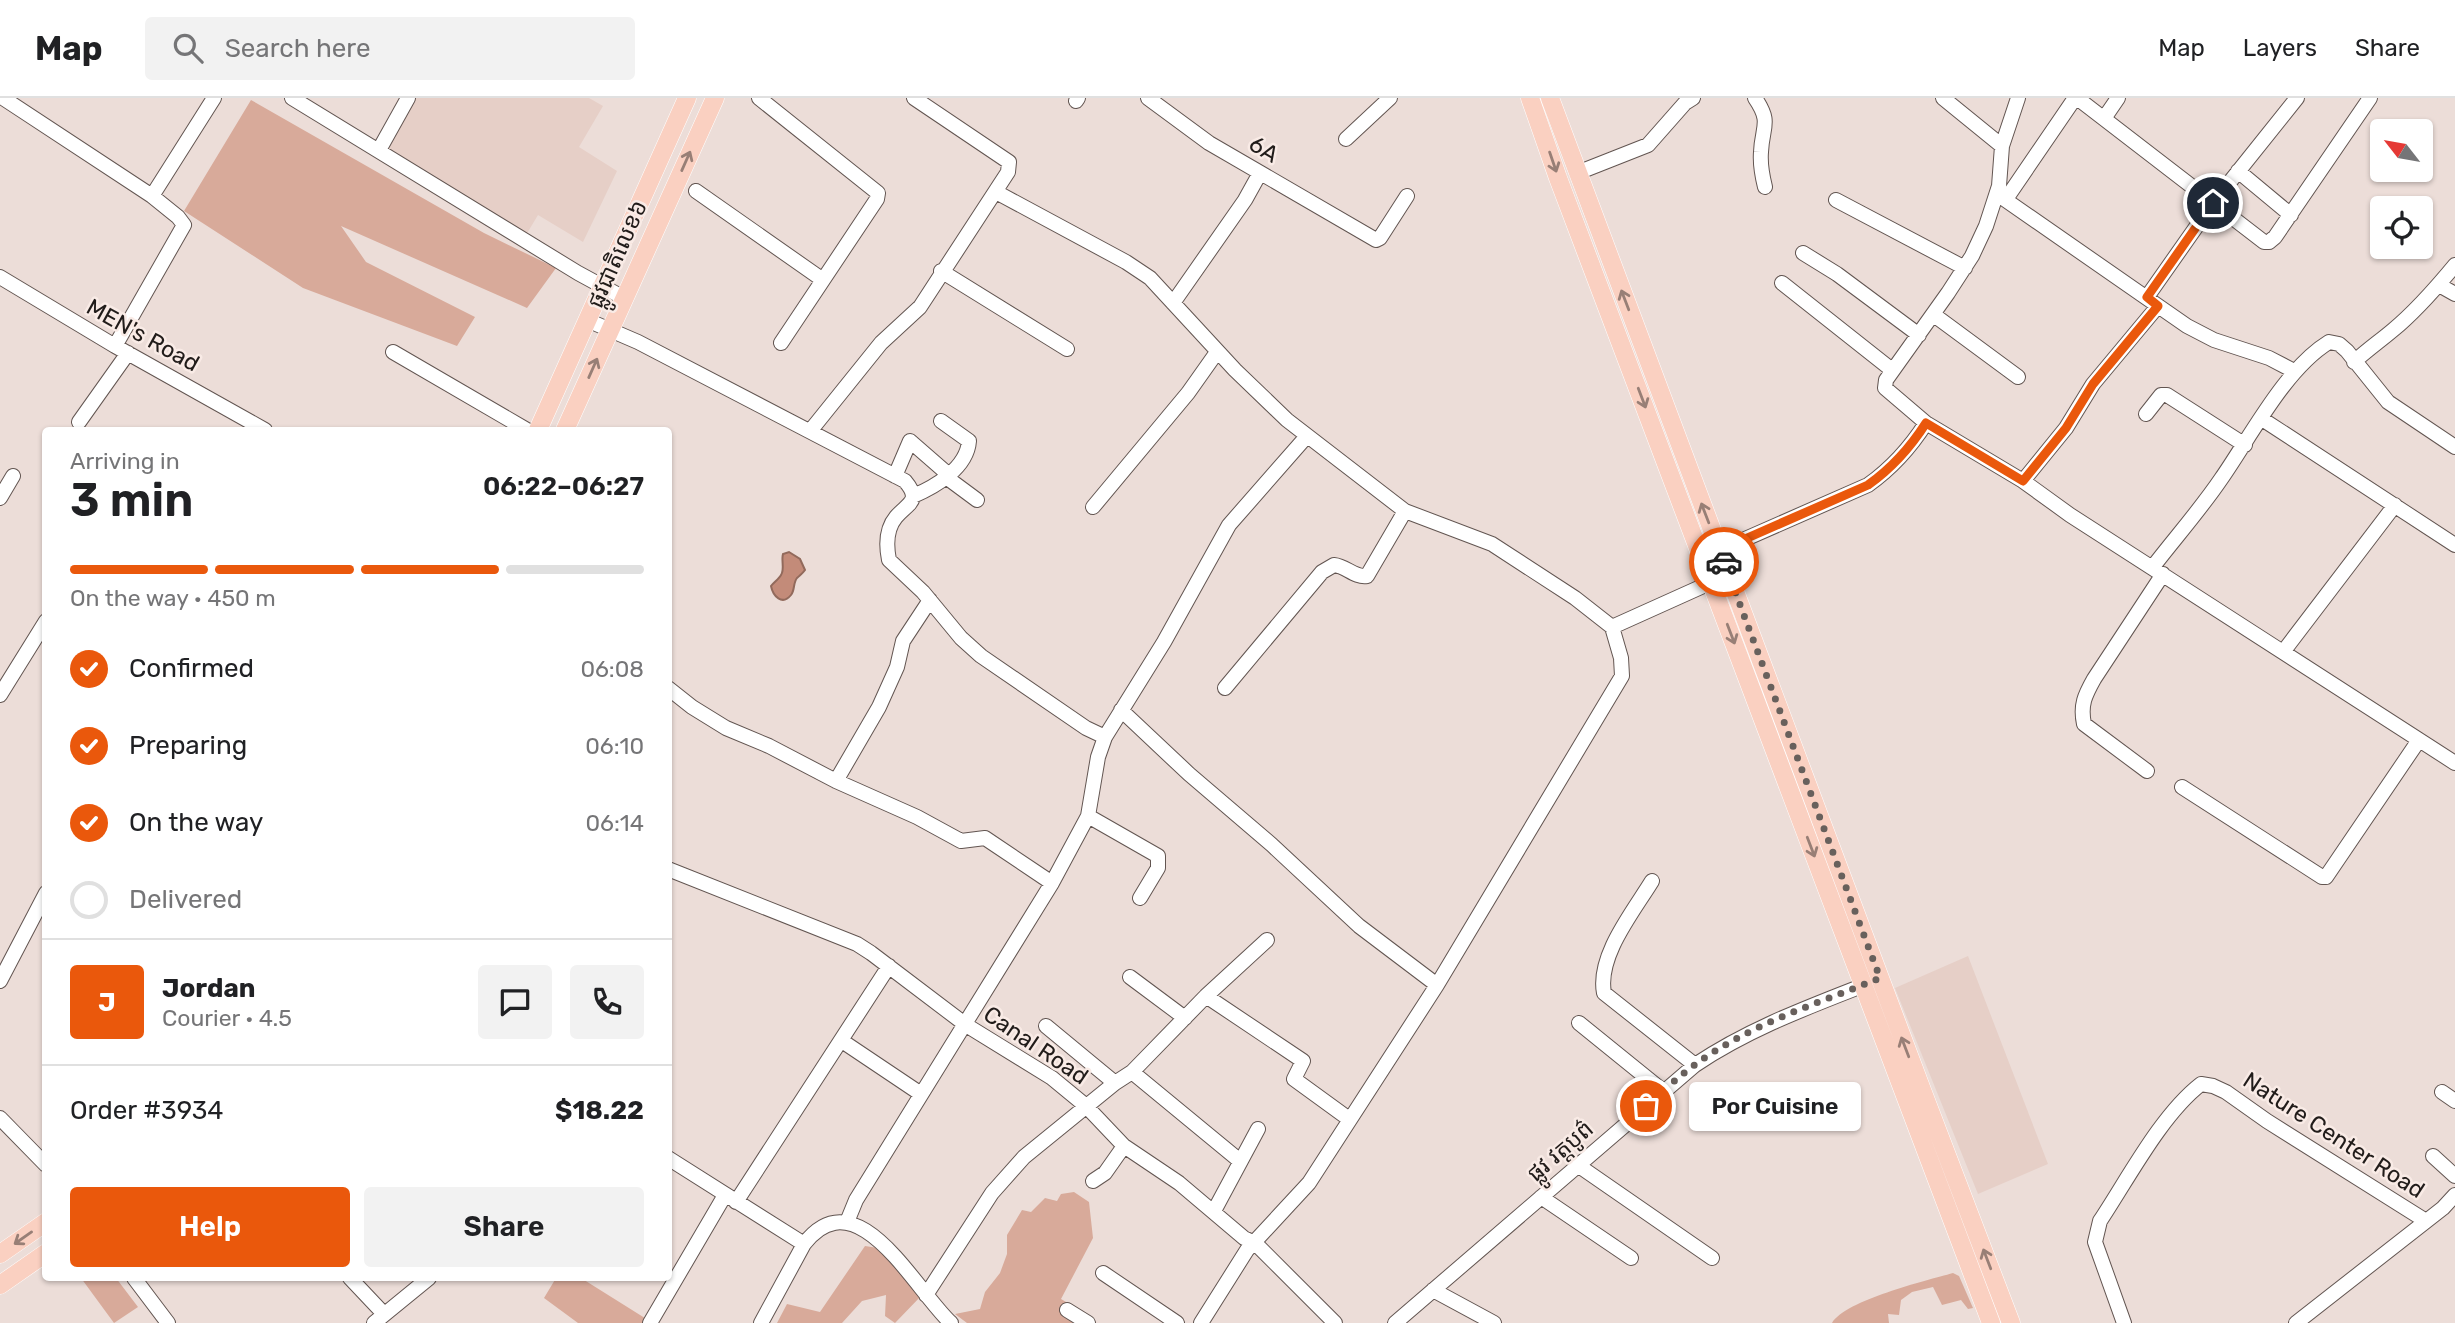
<!DOCTYPE html>
<html lang="en">
<head>
<meta charset="utf-8">
<style>
	:root { --surface:#fff; --page:#f2f2f2; --text:#202124; --muted:#757577; --line:#e0e0e0; --accent:#ea580c }
	body { margin:0; font-family:Rubik,"Noto Sans Khmer",sans-serif; background:var(--page); color:var(--text); height:100vh; display:flex; flex-direction:column; font-size:26px; white-space:nowrap }
	* { box-sizing:border-box; margin:0 }
	p { font-size:23px; color:var(--muted) }
	.icon { flex:none; width:38px; height:38px; fill:none; stroke:currentColor; stroke-width:2; stroke-linecap:round; stroke-linejoin:round }
	.map { position:relative; flex:1; overflow:hidden }
	.sheet { position:absolute; left:42px; top:329px; width:630px; height:854px; display:flex; flex-direction:column; background:var(--surface); border-radius:7px; box-shadow:0 2px 5px #0004 }
	.sheet>* { flex:none }
	.needle { width:46px; rotate:301deg }
	.tools { position:absolute; left:2370px; top:21px; display:grid; gap:14px }
	.tools a { display:grid; place-items:center; width:63px; height:63px; border-radius:7px; background:var(--surface); box-shadow:0 2px 5px #0004; font-size:35px }
	.pin { position:absolute; display:grid; place-items:center; width:60px; height:60px; color:#fff; margin:-30px; border:4px solid #fff; border-radius:50%; box-shadow:0 2px 7px #0007 }
	.courier { position:absolute; display:grid; place-items:center; width:70px; height:70px; margin:-35px; border:5px solid #ea580c; border-radius:50%; background:#fff; color:#222; box-shadow:0 2px 9px #0007 }
	.bubble { position:absolute; height:49px; border-radius:7px; background:var(--surface); box-shadow:0 2px 5px #0004; font-size:23px; font-weight:600; line-height:49px; text-align:center }
	.summary em { font-style:normal; font-weight:600 }
	.summary div { display:flex; flex-direction:column-reverse }
	.summary { display:flex; align-items:center; justify-content:space-between; height:119px; padding:0 28px }
	h1 { font-size:46px; font-weight:600; line-height:52px }
	.bar { display:grid; grid-template-columns:repeat(4,1fr); gap:10px 7px; align-content:center; height:84px; padding:0 28px }
	.bar i { height:9px; border-radius:5px; background:var(--line) }
	.bar .active { background:var(--accent) }
	.bar p { grid-column:span 4 }
	.line { display:flex; align-items:center; gap:18px; padding:0 28px; border-top:2px solid var(--line) }
	.line div { flex:1 }
	.round { display:grid; place-items:center; flex:none; width:74px; height:74px; border-radius:7px; background:var(--page) }
	ol { padding:0 28px; list-style:none }
	li { display:flex; align-items:center; gap:21px; height:77px }
	li p { margin-inline-start:auto }
	li .icon { padding:7px; border-radius:50%; background:var(--accent); color:#fff; stroke-width:4 }
	li:last-child { color:var(--muted) }
	li i { width:38px; height:38px; border:4px solid var(--line); border-radius:50% }
	.primary-button { display:flex; gap:14px; margin-top:auto; padding:14px 28px }
	.primary-button a { flex:1; height:80px; border-radius:7px; background:var(--accent); color:#fff; font-size:28px; font-weight:600; line-height:80px; text-align:center }
	.primary-button a+a { background:var(--page); color:var(--text) }
	header { display:flex; align-items:center; gap:42px; box-sizing:border-box; height:98px; padding:0 35px; background:var(--surface); border-bottom:2px solid var(--line) }
	header strong { font-size:33px }
	nav { display:flex; gap:38px; margin-inline-start:auto; font-size:24px }
	.search { width:490px; height:63px; background:var(--page); display:flex; align-items:center; gap:18px; box-sizing:border-box; padding:0 24px; border-radius:7px; color:var(--muted); font-size:26px }
	.map>svg:first-child { display:block }
	.built { fill:#e6cfc7 }
	.green { fill:#d8aa9a }
	.water { fill:#c38b79; stroke:#926a5c; stroke-width:2 }
	.lines { fill:none; stroke-linecap:round; stroke-linejoin:round }
	.minor-casing { stroke:#625551; stroke-width:16 }
	.major-casing { stroke:#fff; stroke-width:19 }
	.minor { stroke:#fff; stroke-width:14 }
	.major { stroke:#fad0c1; stroke-width:18 }
	.oneway { stroke:#987f76 }
	.done { stroke:#68605c; stroke-width:7; stroke-dasharray:0 12.6 }
	.route { stroke:#ea580c; stroke-width:9 }
	.labels { text-anchor:middle; stroke-width:5; stroke-linejoin:round; paint-order:stroke }
	.street-label { font-size:23px; fill:#211c1a; stroke:#f9ebe6 }
</style>
</head>
<body>
<header>
<strong>Map</strong>
<div class="search"><svg class="icon" aria-label="search" viewBox="0 0 24 24"><circle cx="10" cy="10" r="6"/><path d="M15 15l6 6"/></svg>Search here</div>
<nav><a>Map</a><a>Layers</a><a>Share</a></nav>
</header>
<div class="map">
<svg width="2455" height="1225" viewBox="0 0 2455 1225">
	<rect width="100%" height="100%" fill="#ecddd8"/>
	<!-- built -->
	<path class="built" d="M415,0H589L603,8L579,49L617,73L583,144L538,117L526,137L384,52Z
		M1968,858L2048,1066L1978,1096L1895,890Z"/>
	<!-- green -->
	<path class="green" d="M251,2L484,135L556,170L527,210L341,128L366,164L475,219L457,248L303,190L184,113Z
		M1074,1094L1089,1104L1093,1140L1061,1201L1083,1214L1072,1225H967L955,1216L980,1211L985,1194L1000,1175L1007,1156V1137L1022,1112L1031,1114L1045,1100L1057,1103L1061,1096Z
		M865,1148L878,1150L922,1197L895,1225L885,1218L886,1197L862,1203L842,1225H777L787,1206L820,1214Z
		M1953,1175L1959,1178L1973,1210L1968,1211L1961,1202L1942,1207L1933,1189L1912,1194L1901,1202L1899,1217L1888,1216L1889,1225H1832C1846,1202 1925,1183 1953,1175Z
		M81,1180H116L138,1209L114,1225Z
		M556,1180H581L648,1222L646,1225H578L544,1200Z"/>
	<!-- water -->
	<path class="water" d="M789,454L800,461L805,472C803,475 800,477 797,480C793,485 795,492 791,497C782,508 773,498 771,488C774,484 779,481 781,477C785,471 781,463 783,456Z"/>
	<g class="lines">
		<!-- minor casing -->
		<g class="minor-casing">
			<path id="minor" d="M3,0L152,98L178,119L184,127L115,248
				M292,0L578,175L624,200
				M759,0L878,95L877,101L781,245
				M1148,0L1209,45L1376,142L1380,140L1407,98
				M1755,0C1772,25 1762,28 1761,54C1760,66 1762,77 1765,89
				M1943,0L2002,48
				M2018,0L2002,48L1999,88L1986,128L1972,158L1948,195L1886,282L1885,290L1926,325L2023,383L2070,417L2455,665
				M2077,0L2264,144H2269L2275,139L2370,0
				M1076,3L1078,0
				M2105,19L2118,0
				M1346,41L1390,0
				M379,52L408,0
				M2238,73L2291,117
				M1577,75L1648,47L1685,5L1693,0
				M696,93L823,182
				M996,94L1126,164L1150,180L1235,272L1287,322L1405,413L1492,446L1575,500L1612,529L1621,560L1622,578L1437,887L1309,1085L1247,1152L1201,1225
				M1997,96L2187,228L2214,242L2269,260L2294,273
				M152,98L214,0
				M2006,101L2075,0
				M1836,102L1965,170
				M1803,155L1837,176L1919,237
				M941,173L1067,251
				M0,179L115,248L265,332
				M1782,185L1892,272
				M2439,187L2455,196
				M2147,199L2213,105L2297,0
				M1173,205L1245,102L1260,75
				M1934,217L2018,279
				M587,222L638,244L905,383C922,403 908,405 896,419C886,431 886,447 889,462L923,494L961,540L981,558L1086,630L1105,639
				M393,254L527,332
				M2354,264C2367,252 2380,243 2393,232C2416,213 2436,190 2455,167
				M2146,316L2161,297H2167L2245,347
				M2262,321L2455,447
				M79,324L128,255
				M811,332L881,245L920,209L1008,74L1009,64L914,0
				M895,378L910,343L949,377
				M946,379L977,402
				M2023,383L2066,330L2093,286L2158,208
				M913,398C935,389 967,370 969,343L941,323
				M0,400L13,378
				M1093,409L1188,295L1217,254
				M1711,456L1868,387C1892,370 1910,350 1926,325
				M2152,470C2175,440 2200,412 2221,381C2251,338 2285,271 2329,244L2339,246L2347,253L2388,304L2455,349
				M1612,529L1712,484
				M2283,554L2395,407
				M668,590L692,609L726,630L769,648L836,683L917,719L961,743L985,740L1052,785
				M1225,590L1322,474L1334,467C1346,468 1355,480 1367,478L1405,413
				M0,597L46,523
				M1121,612L1189,676L1272,747L1359,828L1437,887
				M2147,673L2084,626C2080,607 2085,597 2094,581L2163,476
				M836,683L879,609L897,569L903,543L930,502
				M2182,689L2322,779H2326L2419,642
				M1088,718L1158,758V770L1140,800
				M668,771L857,846L871,855L966,927L1052,980L1086,1008L1124,1048L1179,1085L1244,1140L1255,1145L1335,1225
				M1652,783C1633,814 1597,858 1604,895L1695,967
				M1130,879L1185,920
				M0,883L46,795
				M1206,898L1303,963L1294,981L1349,1021
				M1579,925L1663,993
				M1046,928L1115,985
				M842,943L921,996
				M1132,974L1240,1063
				M2442,994L2455,1003
				M0,1020L46,1067
				M2433,1058L2455,1078
				M668,1060L804,1146
				M1579,1068L1712,1160
				M1093,1083L1105,1075L1124,1048
				M1541,1099L1631,1160
				M736,1104L889,868
				M1214,1113L1258,1031
				M847,1124L856,1102L1052,785L1088,718L1098,659L1105,639L1164,544L1229,427L1307,338
				M1103,1175L1177,1225
				M134,1180L168,1225
				M350,1180L384,1216
				M1433,1192L1494,1225
				M926,1197L992,1095L1024,1059L1115,985L1132,974L1206,898L1267,842
				M1067,1212L1088,1225
				M374,1225L429,1180
				M650,1225L725,1097
				M761,1225L804,1146C857,1077 915,1192 951,1225
				M1395,1225L1695,967C1750,930 1811,908 1872,884
				M2124,1225L2095,1144L2100,1123C2128,1081 2161,1017 2201,986L2213,988L2226,994L2267,1023L2426,1123
				M2296,1225L2443,1110L2455,1097"/>
		</g>
		<!-- major casing -->
		<g class="major-casing">
			<path id="major" d="M1530,0L1558,80L1991,1225
				M1550,0L1922,992L2011,1225
				M538,332L687,0
				M565,332L715,0
				M0,1156L46,1124
				M0,1187L46,1155"/>
		</g>
		<!-- minor -->
		<use href="#minor" class="minor"/>
		<!-- major -->
		<use href="#major" class="major"/>
	</g>
	<!-- one-way arrows -->
	<defs><path id="oneway-shaft" d="M-6 0H5M1.5-3L5.5 0L1.5 3" fill="none" stroke-width="1.6" stroke-linecap="round" stroke-linejoin="round" transform="scale(1.75)"/></defs>
	<g class="oneway">
		<use href="#oneway-shaft" transform="translate(686 63) rotate(-66)"/>
		<use href="#oneway-shaft" transform="translate(1553 64) rotate(71)"/>
		<use href="#oneway-shaft" transform="translate(1625 202) rotate(-111)"/>
		<use href="#oneway-shaft" transform="translate(593 270) rotate(-66)"/>
		<use href="#oneway-shaft" transform="translate(1642 300) rotate(69)"/>
		<use href="#oneway-shaft" transform="translate(1705 415) rotate(-111)"/>
		<use href="#oneway-shaft" transform="translate(1731 536) rotate(69)"/>
		<use href="#oneway-shaft" transform="translate(1811 749) rotate(69)"/>
		<use href="#oneway-shaft" transform="translate(1905 949) rotate(-111)"/>
		<use href="#oneway-shaft" transform="translate(23 1140) rotate(145)"/>
		<use href="#oneway-shaft" transform="translate(1987 1161) rotate(-111)"/>
	</g>
	<g class="lines">
		<!-- done -->
		<path class="done" d="M1646,1008C1671,985 1698,962 1727,946C1775,918 1829,901 1880,880L1724,464"/>
		<!-- route -->
		<path class="route" d="M1724,464L1720,452L1868,387C1892,370 1910,350 1926,325L2023,383L2066,330L2093,286L2158,208L2147,199L2213,105"/>
	</g>
	<g class="labels">
		<!-- street labels -->
		<g class="street-label">
			<text transform="translate(1264 51) rotate(31)" y="8">6A</text>
			<text transform="translate(617 156) rotate(-66)" y="8">ផ្លូវជាតិលេខ៦</text>
			<text transform="translate(143 237) rotate(29)" y="8">MEN's Road</text>
			<text transform="translate(1036 947) rotate(34)" y="8">Canal Road</text>
			<text transform="translate(2334 1037) rotate(33)" y="8">Nature Center Road</text>
			<text transform="translate(1560 1053) rotate(-41)" y="8">ផ្លូវ វត្តបូព៌</text>
		</g>
	</g>
</svg>
<div class="tools">
<a><svg class="needle" viewBox="-14 -14 28 28"><path d="M0-13l5 13h-10z" fill="#e53935"/><path d="M0 13l5-13h-10z" fill="#757577"/></svg></a>
<a><svg class="icon" aria-label="locate" viewBox="0 0 24 24"><circle cx="12" cy="12" r="6"/><path d="M12 2v4M12 18v4M2 12h4M18 12h4"/></svg></a>
</div>
<div class="pin" style="left:1646px;top:1008px;background:#ea580c"><svg class="icon" aria-label="bag" viewBox="0 0 24 24"><path d="M5 8h14l-1 12H6zM9 8a3 3 0 0 1 6 0"/></svg></div>
<div class="pin" style="left:2213px;top:105px;background:#1f2937"><svg class="icon" aria-label="home" viewBox="0 0 24 24"><path d="M3 11l9-7 9 7M6 9v11h12V9"/></svg></div>
<div class="courier" style="left:1724px;top:464px"><svg class="icon" aria-label="car" viewBox="0 0 24 24"><path d="M5 17H2v-5l4-1 3-4h7l3 4 3 1v5h-3M9 17h6M6 11h13"/><circle cx="7" cy="17" r="2"/><circle cx="17" cy="17" r="2"/></svg></div>
<div class="bubble" style="left:1689px;top:984px;width:172px">Por Cuisine</div>
<section class="sheet">
<div class="summary"><div><h1>3 min</h1><p>Arriving in</p></div><em>06:22–06:27</em></div>
<div class="bar"><i class="active"></i><i class="active"></i><i class="active"></i><i></i><p>On the way · 450 m</p></div>
<ol>
<li><svg class="icon" aria-label="check" viewBox="0 0 24 24"><path d="M5 12l5 5 9-10"/></svg>Confirmed<p>06:08</p></li>
<li><svg class="icon" aria-label="check" viewBox="0 0 24 24"><path d="M5 12l5 5 9-10"/></svg>Preparing<p>06:10</p></li>
<li><svg class="icon" aria-label="check" viewBox="0 0 24 24"><path d="M5 12l5 5 9-10"/></svg>On the way<p>06:14</p></li>
<li><i></i>Delivered</li>
</ol>
<div class="line" style="height:126px"><b class="round" style="background:var(--accent);color:#fff">J</b><div><b>Jordan</b><p>Courier · 4.5</p></div><a class="round"><svg class="icon" aria-label="chat" viewBox="0 0 24 24"><path d="M4 5h16v11H9l-5 4z"/></svg></a><a class="round"><svg class="icon" aria-label="phone" viewBox="0 0 24 24"><path d="M5 4h4l2 5-3 2q2 4 5 5l2-3 5 2v4C11 20 4 13 5 4z"/></svg></a></div>
<div class="line" style="height:91px"><div>Order #3934</div><b>$18.22</b></div>
<div class="primary-button"><a>Help</a><a>Share</a></div>
</section>
</div>
</body>
</html>
